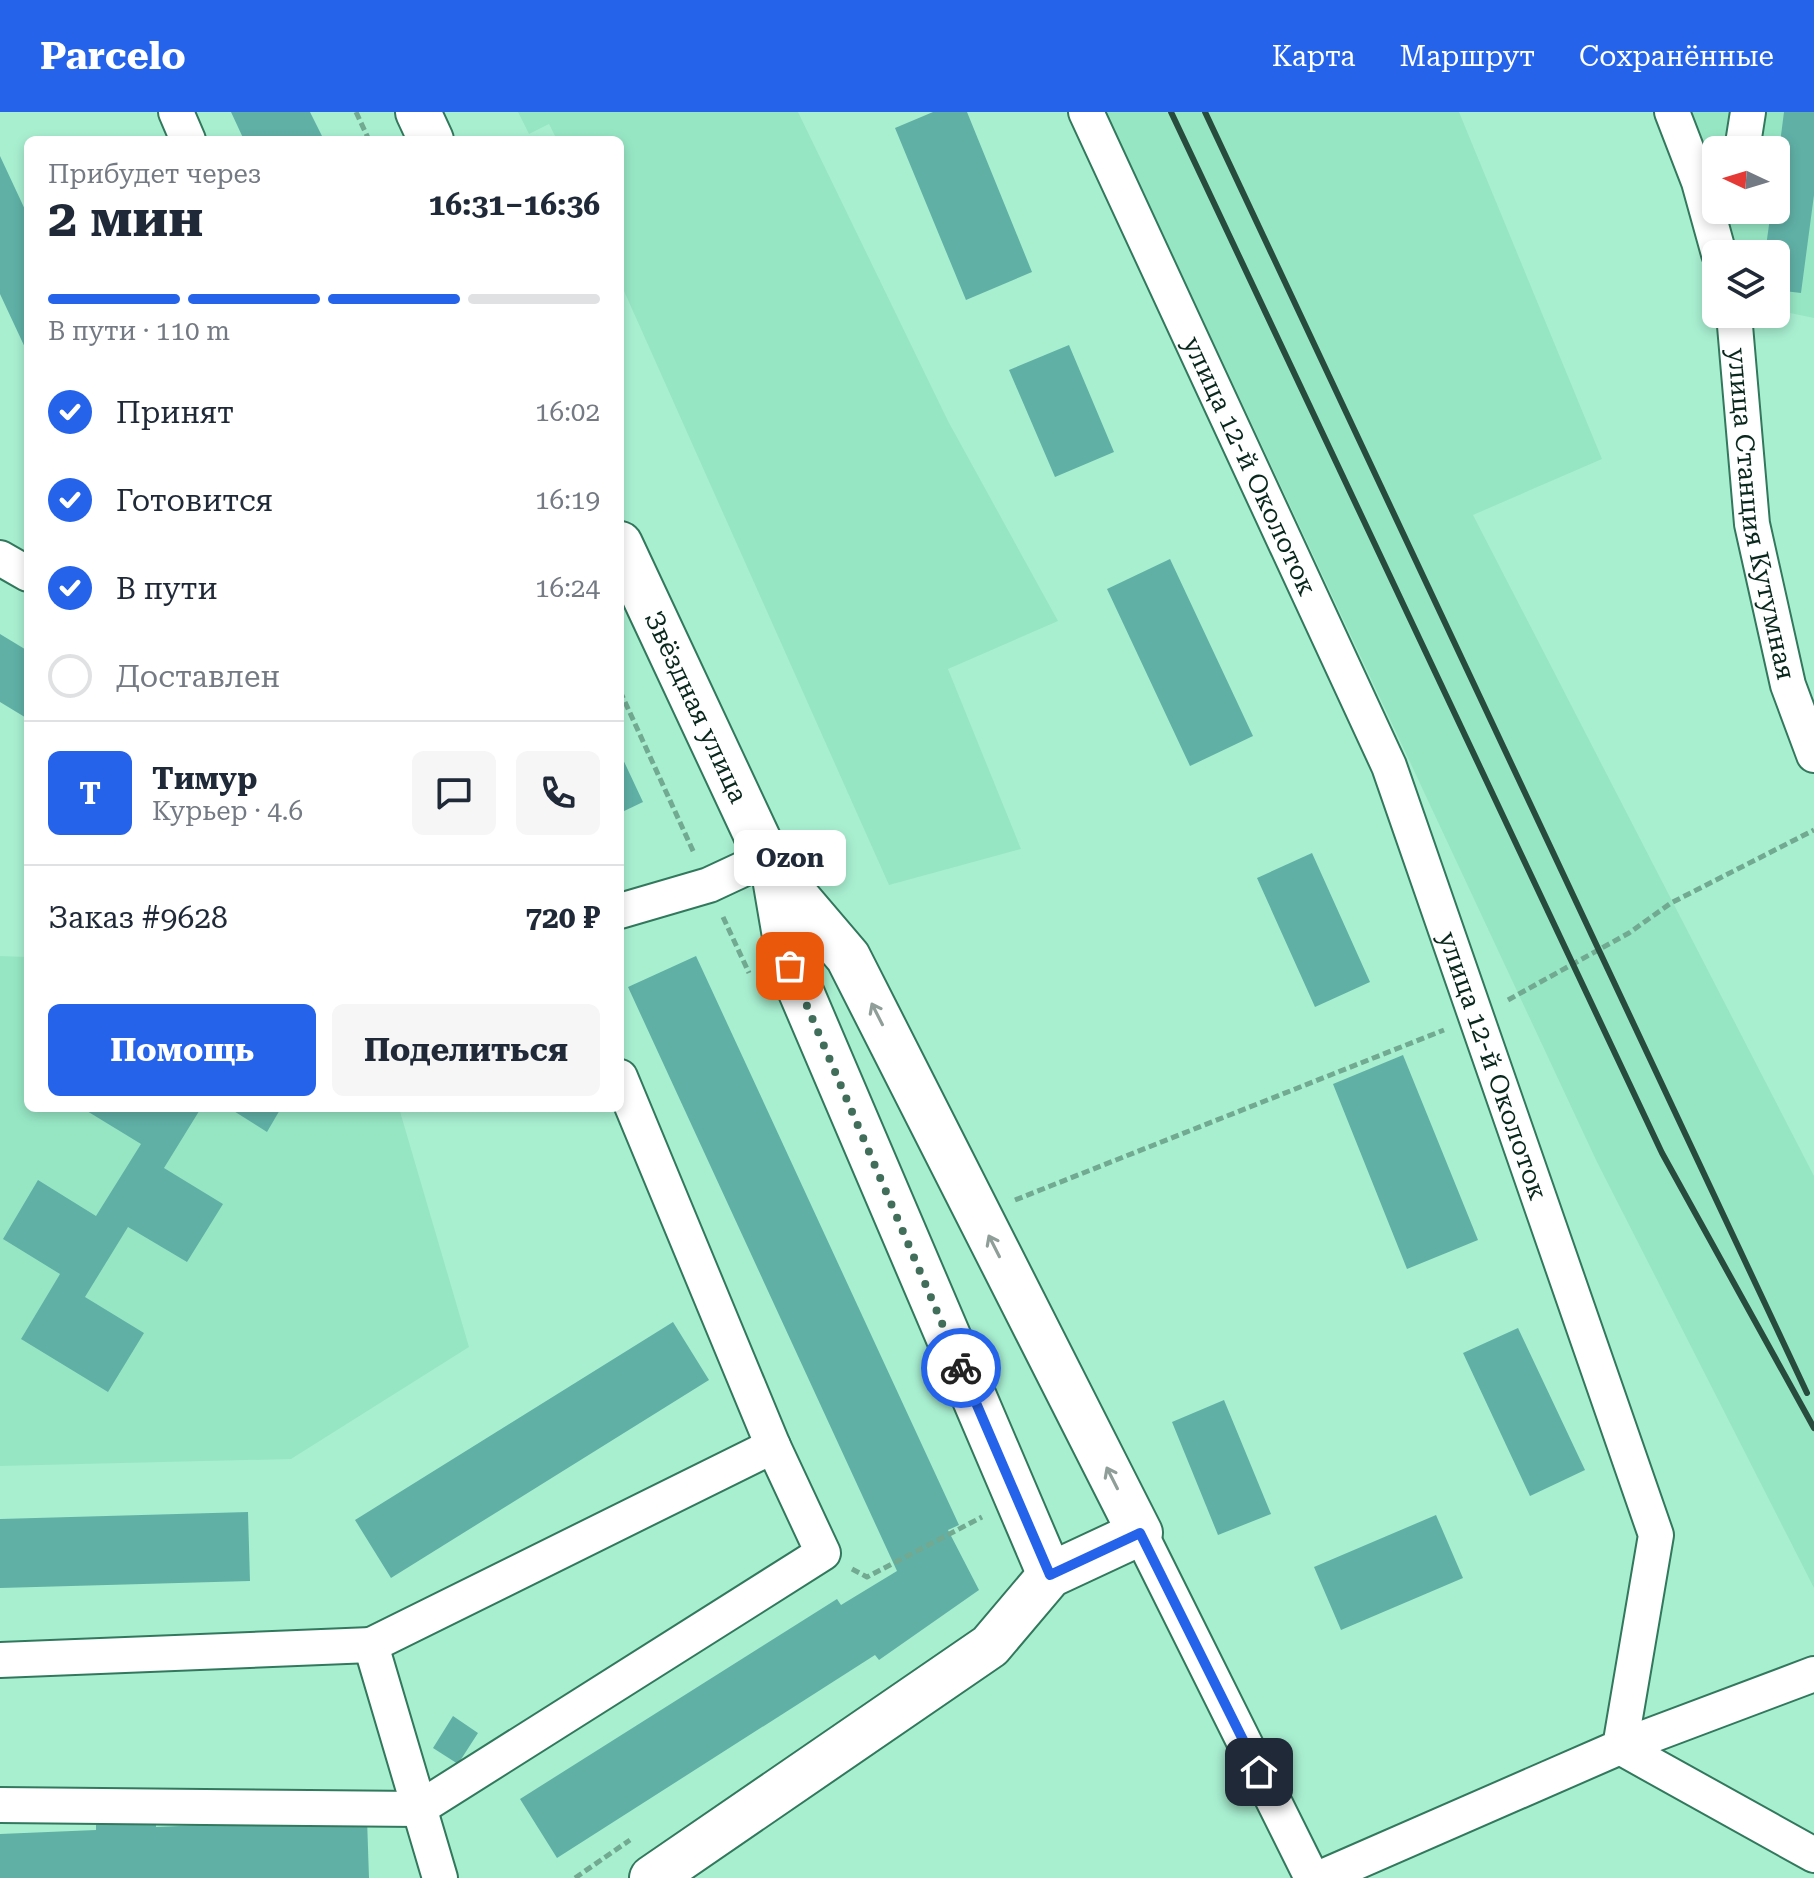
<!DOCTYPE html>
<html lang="ru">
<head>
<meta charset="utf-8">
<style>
	:root { --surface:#fff; --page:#f6f6f7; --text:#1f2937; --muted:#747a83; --line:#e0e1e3; --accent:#2563eb }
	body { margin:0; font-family:"Roboto Serif",serif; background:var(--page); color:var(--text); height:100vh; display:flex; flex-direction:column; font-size:30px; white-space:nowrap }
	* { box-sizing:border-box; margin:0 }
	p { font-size:26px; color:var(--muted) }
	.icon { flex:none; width:44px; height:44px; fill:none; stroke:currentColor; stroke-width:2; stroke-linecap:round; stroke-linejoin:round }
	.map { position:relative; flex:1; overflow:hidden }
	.panel { position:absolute; left:24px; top:24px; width:600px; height:976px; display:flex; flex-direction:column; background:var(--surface); border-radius:12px; box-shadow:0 4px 12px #0003 }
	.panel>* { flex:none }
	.needle { width:52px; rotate:274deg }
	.controls { position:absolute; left:1702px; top:24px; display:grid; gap:16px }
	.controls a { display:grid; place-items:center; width:88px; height:88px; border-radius:12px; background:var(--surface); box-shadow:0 4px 12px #0003; font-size:40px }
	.pin { position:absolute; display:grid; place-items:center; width:68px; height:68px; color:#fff; margin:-34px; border-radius:16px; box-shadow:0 4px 12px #0006 }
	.courier { position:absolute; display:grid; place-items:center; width:80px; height:80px; margin:-40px; border:6px solid #2563eb; border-radius:50%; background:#fff; color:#222; box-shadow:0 2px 10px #0007 }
	.bubble { position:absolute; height:56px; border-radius:12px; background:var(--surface); box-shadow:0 4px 12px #0003; font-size:26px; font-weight:700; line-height:56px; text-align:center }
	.head em { font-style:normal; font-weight:700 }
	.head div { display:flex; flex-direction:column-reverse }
	.head { display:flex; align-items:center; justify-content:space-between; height:136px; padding:0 24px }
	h1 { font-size:52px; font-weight:700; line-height:60px }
	.bar { display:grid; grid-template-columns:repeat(4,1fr); gap:12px 8px; align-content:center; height:96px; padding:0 24px }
	.bar i { height:10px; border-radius:6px; background:var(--line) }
	.bar .on { background:var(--accent) }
	.bar p { grid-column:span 4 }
	.line { display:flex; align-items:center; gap:20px; padding:0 24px; border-top:2px solid var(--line) }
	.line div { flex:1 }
	.round { display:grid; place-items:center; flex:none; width:84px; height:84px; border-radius:12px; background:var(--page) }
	ol { padding:0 24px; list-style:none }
	li { display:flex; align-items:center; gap:24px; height:88px }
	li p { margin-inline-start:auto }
	li .icon { padding:8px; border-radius:50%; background:var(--accent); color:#fff; stroke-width:4 }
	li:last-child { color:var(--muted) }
	li i { width:44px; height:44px; border:4px solid var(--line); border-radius:50% }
	.primary-button { display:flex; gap:16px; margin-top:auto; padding:16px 24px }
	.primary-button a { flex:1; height:92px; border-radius:12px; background:var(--accent); color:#fff; font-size:32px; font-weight:700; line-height:92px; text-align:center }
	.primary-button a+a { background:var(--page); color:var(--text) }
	header { display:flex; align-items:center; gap:48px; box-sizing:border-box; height:112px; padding:0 40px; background:var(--accent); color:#fff }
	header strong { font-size:38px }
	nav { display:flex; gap:44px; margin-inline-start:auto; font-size:28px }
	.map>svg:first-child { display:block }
	.built { fill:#96e6c4 }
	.building { fill:#60b0a6 }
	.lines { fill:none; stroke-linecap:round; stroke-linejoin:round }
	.minor-casing { stroke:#32785d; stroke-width:38 }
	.major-casing { stroke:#32785d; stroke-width:48 }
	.path { stroke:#71a991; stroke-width:5; stroke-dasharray:8 4; stroke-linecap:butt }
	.minor { stroke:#fff; stroke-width:34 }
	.major { stroke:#fff; stroke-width:44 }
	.rail { stroke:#274c3e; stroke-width:6 }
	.oneway { stroke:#909e99 }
	.done { stroke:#416d5b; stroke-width:8; stroke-dasharray:0 14.4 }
	.route { stroke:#2563eb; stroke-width:10 }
	.labels { text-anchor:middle; stroke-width:8; stroke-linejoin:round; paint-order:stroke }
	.street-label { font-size:26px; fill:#09271c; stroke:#a8efd0 }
</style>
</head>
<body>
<header>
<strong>Parcelo</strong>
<nav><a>Карта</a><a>Маршрут</a><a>Сохранённые</a></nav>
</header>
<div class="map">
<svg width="1814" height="1766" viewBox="0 0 1814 1766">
	<rect width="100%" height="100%" fill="#a8efd0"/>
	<!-- built -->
	<path class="built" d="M518,0H798L948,309L1058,509L948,557L1021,737L889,773L620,170V28H557L549,12L529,22Z
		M1106,0H1459L1602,347L1473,403L1814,1064V1476L1597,1050Z
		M1689,0H1814V206L1776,198V142H1740L1725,98H1776V38H1716V72Z
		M0,844L28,845V996H399L469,1235L291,1347L0,1354Z"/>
	<!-- building -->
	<path class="building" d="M231,0H310L324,28H244Z
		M933,0H967L1032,160L966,188L895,16Z
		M1784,0H1814V83L1801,181L1776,178V142H1765L1771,98H1776V62Z
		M0,44L28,104V242L0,182Z
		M1069,233L1114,340L1055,365L1009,258Z
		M1170,447L1253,624L1190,654L1107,477Z
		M0,522L28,539V607L0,590Z
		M620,641L643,690L620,701Z
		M1312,741L1370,870L1315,895L1257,766Z
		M696,844L959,1413L948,1418L979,1478L879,1548L875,1543L557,1746L520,1687L837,1487L841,1493L897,1459L628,875Z
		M1403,943L1478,1128L1407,1157L1333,972Z
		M82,996H201L164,1056L223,1092L187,1150L128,1115L85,1185L144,1221L108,1280L21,1227L60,1162L3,1127L38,1068L96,1104L141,1032Z
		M229,996H281L267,1020Z
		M673,1210L709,1268L391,1466L355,1408Z
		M1518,1216L1585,1358L1530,1384L1463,1241Z
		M1224,1288L1271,1402L1218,1423L1172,1310Z
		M248,1400L250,1469L0,1476V1407Z
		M1436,1403L1463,1466L1341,1518L1314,1455Z
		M453,1604L478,1621L458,1652L433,1636Z
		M156,1706V1715L367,1706L369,1766H0V1722L96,1718V1709Z"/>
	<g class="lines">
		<!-- minor casing -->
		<g class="minor-casing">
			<g id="minor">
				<path d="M176,0L188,28"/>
				<path id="s1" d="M1086,0L1389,654L1656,1423L1620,1635L1320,1766"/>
				<path d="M1672,0L1699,70L1719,142"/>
				<path d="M1742,38L1748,0"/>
				<path id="s2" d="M1734,202L1752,412L1788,573L1814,643"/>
				<path d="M0,446L28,462"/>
				<path d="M620,799L709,773L767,746"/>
				<path d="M1140,1421L1312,1766"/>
				<path d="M0,1548L371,1533"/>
				<path d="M1620,1635L1814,1743"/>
				<path d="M1620,1635L1814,1562"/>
				<path d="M0,1693L418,1697L823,1441L773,1334L620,965"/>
				<path d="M440,1766L371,1533L773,1334"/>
			</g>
		</g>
		<!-- major casing -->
		<g class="major-casing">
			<g id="major">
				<path d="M418,0L431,28"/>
				<path id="s3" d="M620,432L767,746L773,757L848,845L1140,1421L1050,1463L990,1534L652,1766"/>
				<path d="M774,760L790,854L1050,1463"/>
			</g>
		</g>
		<!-- path -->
		<path class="path" d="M356,0L369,28
			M620,579L694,741
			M723,805L749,861
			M1508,888L1629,821L1671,791L1814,718
			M1015,1088L1444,918
			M852,1457L867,1465L982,1405
			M575,1766L630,1728"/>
		<!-- minor -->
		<use href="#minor" class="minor"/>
		<!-- major -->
		<use href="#major" class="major"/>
		<!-- rail -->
		<path class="rail" d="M1171,0L1662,1041L1814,1316
			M1205,0L1807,1281"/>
	</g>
	<!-- one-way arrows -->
	<defs><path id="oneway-shaft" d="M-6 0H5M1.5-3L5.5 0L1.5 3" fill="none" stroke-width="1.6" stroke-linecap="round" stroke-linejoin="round" transform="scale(2)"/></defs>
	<g class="oneway">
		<use href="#oneway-shaft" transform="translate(877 902) rotate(-117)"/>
		<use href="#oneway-shaft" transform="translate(994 1134) rotate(-117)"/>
		<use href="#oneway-shaft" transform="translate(1112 1366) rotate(-117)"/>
	</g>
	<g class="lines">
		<!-- done -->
		<path class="done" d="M790,854L961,1256"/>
		<!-- route -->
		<path class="route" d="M961,1256L1050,1463L1140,1421L1259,1660"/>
	</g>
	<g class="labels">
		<!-- street labels -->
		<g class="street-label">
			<text dy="9" stroke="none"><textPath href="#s1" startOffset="390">улица 12-й Околоток</textPath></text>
			<text dy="9" stroke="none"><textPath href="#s2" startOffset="202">улица Станция Кутумная</textPath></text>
			<text dy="9" stroke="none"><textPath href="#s3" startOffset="180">Звёздная улица</textPath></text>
			<text dy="9" stroke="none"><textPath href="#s1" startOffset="1038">улица 12-й Околоток</textPath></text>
		</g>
	</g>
</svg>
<div class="controls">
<a><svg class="needle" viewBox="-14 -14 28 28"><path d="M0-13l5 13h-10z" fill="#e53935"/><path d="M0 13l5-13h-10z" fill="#747a83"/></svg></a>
<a><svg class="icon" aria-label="layers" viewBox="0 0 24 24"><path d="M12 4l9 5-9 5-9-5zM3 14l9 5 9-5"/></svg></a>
</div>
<div class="pin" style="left:790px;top:854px;background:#ea580c"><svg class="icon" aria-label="bag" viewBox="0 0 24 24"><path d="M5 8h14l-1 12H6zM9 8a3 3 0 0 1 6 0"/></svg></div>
<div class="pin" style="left:1259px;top:1660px;background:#1f2937"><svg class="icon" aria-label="home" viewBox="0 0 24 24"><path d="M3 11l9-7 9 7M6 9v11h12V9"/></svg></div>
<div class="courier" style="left:961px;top:1256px"><svg class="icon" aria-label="bike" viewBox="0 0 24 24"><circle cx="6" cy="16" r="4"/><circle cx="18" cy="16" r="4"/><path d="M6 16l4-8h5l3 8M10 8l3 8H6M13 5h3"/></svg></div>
<div class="bubble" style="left:734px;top:718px;width:112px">Ozon</div>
<section class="panel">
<div class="head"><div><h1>2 мин</h1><p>Прибудет через</p></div><em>16:31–16:36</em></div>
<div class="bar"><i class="on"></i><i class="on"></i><i class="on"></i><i></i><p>В пути · 110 m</p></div>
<ol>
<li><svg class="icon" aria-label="check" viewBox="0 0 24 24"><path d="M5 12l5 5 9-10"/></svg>Принят<p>16:02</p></li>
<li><svg class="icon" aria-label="check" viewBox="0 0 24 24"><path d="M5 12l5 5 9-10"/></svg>Готовится<p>16:19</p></li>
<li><svg class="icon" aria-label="check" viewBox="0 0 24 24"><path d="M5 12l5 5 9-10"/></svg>В пути<p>16:24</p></li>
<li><i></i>Доставлен</li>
</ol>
<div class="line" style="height:144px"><b class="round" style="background:var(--accent);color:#fff">Т</b><div><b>Тимур</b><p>Курьер · 4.6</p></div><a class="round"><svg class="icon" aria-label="chat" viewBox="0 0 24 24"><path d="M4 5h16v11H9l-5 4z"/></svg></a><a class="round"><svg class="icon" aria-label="phone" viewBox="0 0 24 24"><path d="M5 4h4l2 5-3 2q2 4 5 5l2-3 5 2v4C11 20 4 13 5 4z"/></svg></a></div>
<div class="line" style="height:104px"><div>Заказ #9628</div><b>720 ₽</b></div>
<div class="primary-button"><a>Помощь</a><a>Поделиться</a></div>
</section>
</div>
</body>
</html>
